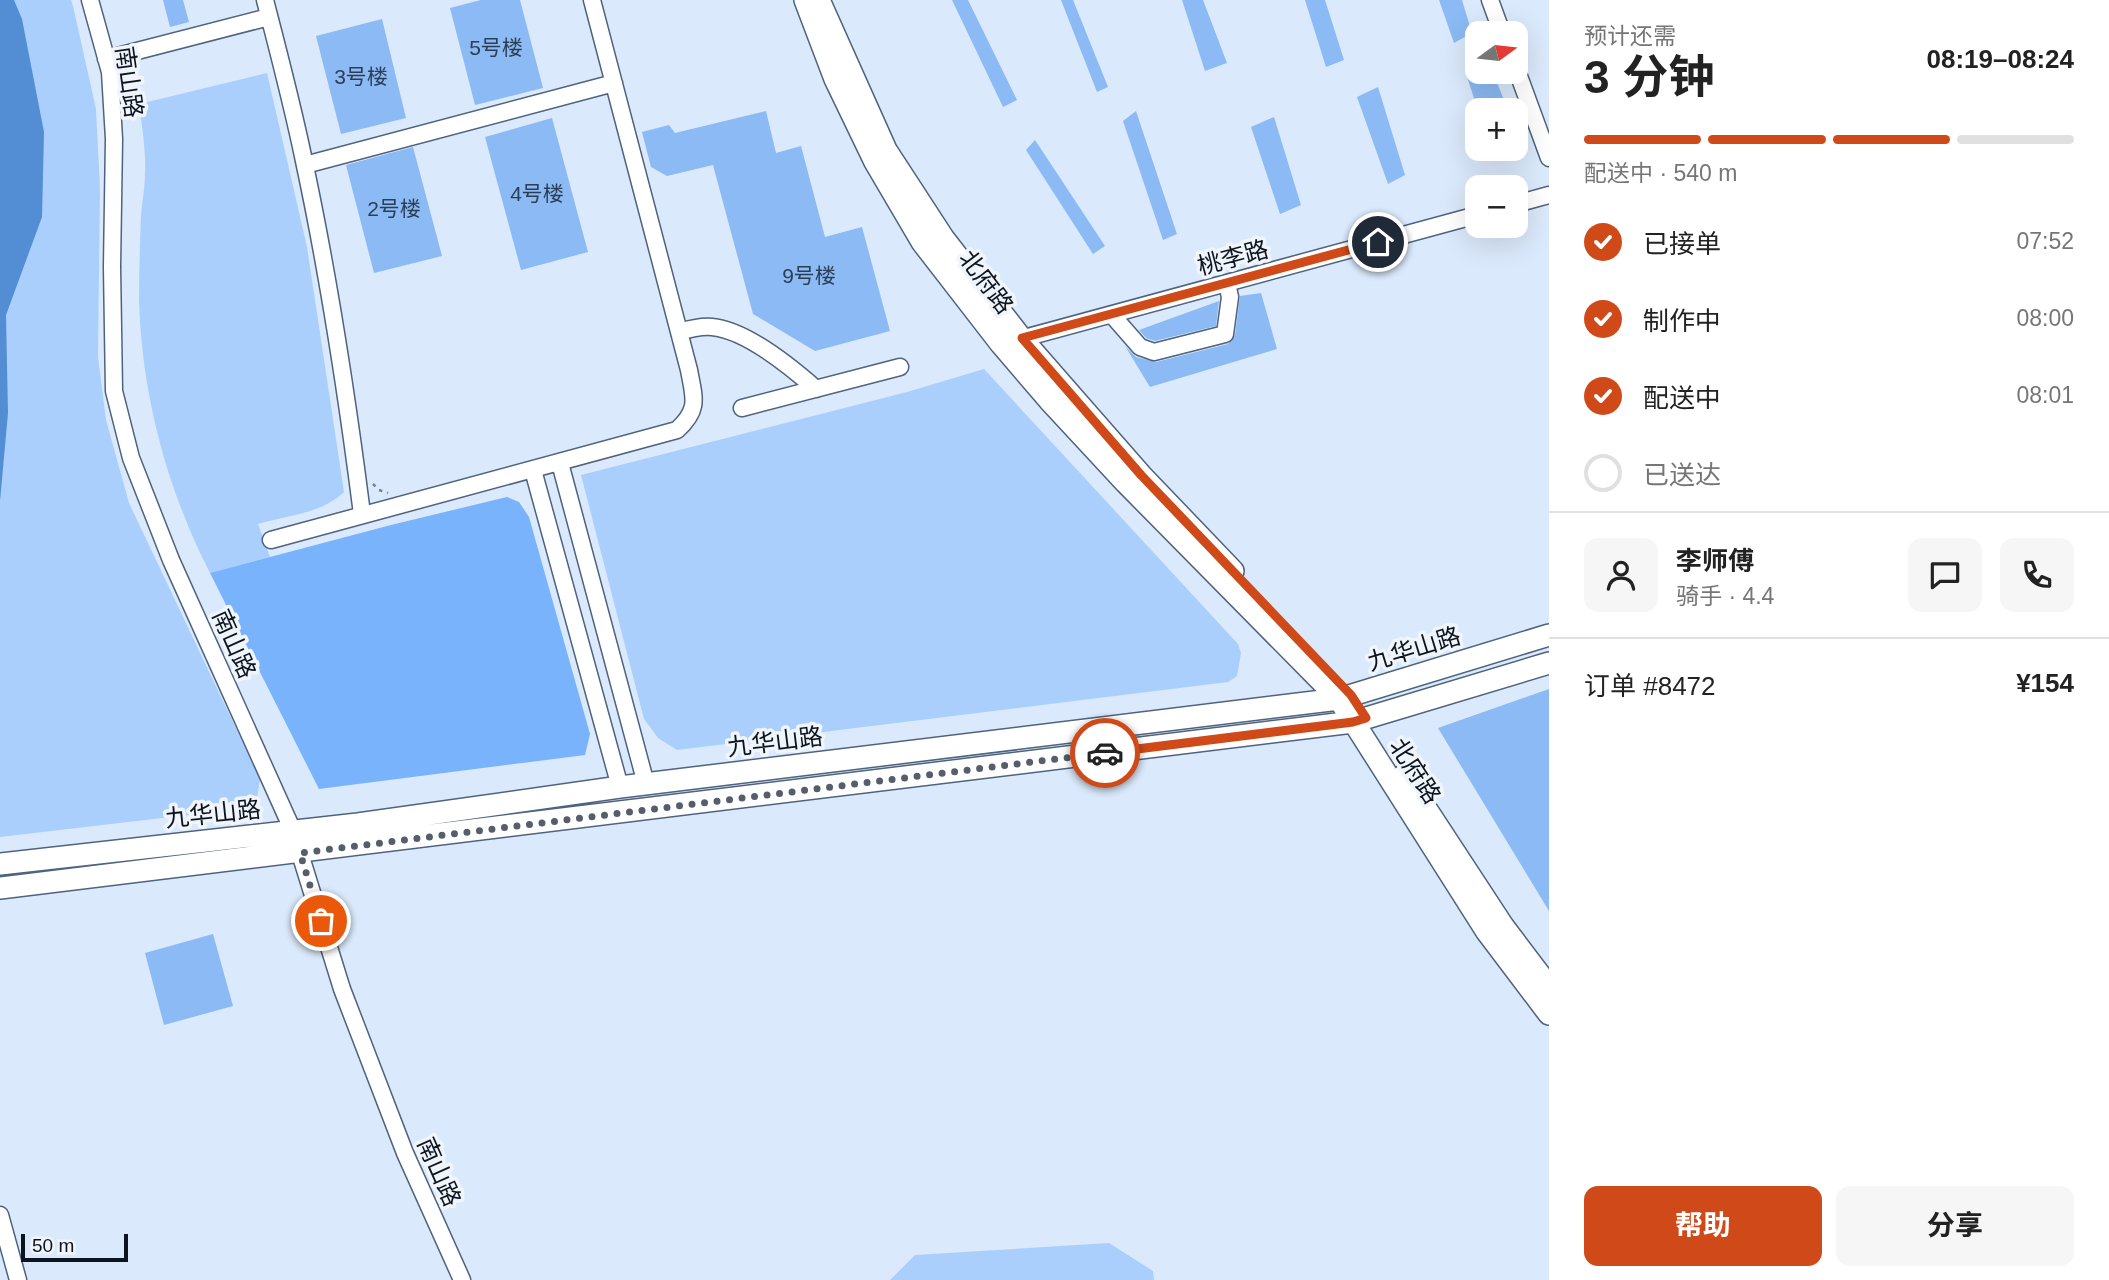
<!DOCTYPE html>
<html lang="zh">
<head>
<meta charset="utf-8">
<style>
	:root { --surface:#fff; --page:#f6f6f6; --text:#222; --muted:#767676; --line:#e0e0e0; --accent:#d04918 }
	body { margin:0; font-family:Arial,"Noto Sans SC",sans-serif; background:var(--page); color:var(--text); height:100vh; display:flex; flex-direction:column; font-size:26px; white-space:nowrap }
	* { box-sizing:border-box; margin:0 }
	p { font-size:23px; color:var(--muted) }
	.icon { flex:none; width:38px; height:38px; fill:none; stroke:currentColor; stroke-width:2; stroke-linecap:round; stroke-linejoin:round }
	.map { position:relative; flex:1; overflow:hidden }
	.panel { display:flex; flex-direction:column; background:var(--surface); width:560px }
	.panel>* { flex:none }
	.needle { width:46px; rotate:75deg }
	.buttons { position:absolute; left:1465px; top:21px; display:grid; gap:14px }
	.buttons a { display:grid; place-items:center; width:63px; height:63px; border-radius:14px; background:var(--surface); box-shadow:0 7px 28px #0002; font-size:35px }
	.scale { position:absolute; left:21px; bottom:18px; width:107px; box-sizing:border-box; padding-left:7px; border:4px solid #0c141e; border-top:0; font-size:19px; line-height:24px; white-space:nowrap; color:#0c141e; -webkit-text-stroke:5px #f0f5fb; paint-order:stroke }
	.pin { position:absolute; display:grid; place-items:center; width:60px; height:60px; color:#fff; margin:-30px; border:4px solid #fff; border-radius:50%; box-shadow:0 2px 7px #0007 }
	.courier { position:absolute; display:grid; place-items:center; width:70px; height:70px; margin:-35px; border:5px solid #d04918; border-radius:50%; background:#fff; color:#222; box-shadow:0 2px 9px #0007 }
	.headline em { font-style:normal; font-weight:700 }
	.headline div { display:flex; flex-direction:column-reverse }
	.headline { display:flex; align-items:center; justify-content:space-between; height:119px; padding:0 35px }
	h1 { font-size:46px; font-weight:700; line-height:52px }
	.bar { display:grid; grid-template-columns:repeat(4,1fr); gap:10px 7px; align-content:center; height:84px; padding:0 35px }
	.bar i { height:9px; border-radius:5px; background:var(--line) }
	.bar .on { background:var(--accent) }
	.bar p { grid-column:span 4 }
	.line { display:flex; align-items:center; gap:18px; padding:0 35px; border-top:2px solid var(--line) }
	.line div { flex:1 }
	.round { display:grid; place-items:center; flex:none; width:74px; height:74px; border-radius:14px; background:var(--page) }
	ol { padding:0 35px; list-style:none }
	li { display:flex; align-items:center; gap:21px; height:77px }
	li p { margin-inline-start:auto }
	li .icon { padding:7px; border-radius:50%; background:var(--accent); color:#fff; stroke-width:4 }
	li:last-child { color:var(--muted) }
	li i { width:38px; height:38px; border:4px solid var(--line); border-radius:50% }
	.primary-button { display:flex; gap:14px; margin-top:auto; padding:14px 35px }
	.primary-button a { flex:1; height:80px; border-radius:14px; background:var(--accent); color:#fff; font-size:28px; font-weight:700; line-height:80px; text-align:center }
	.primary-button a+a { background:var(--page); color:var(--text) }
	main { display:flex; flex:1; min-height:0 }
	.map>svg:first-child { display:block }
	.green { fill:#abcffc }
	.forest { fill:#78b3fb }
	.water { fill:#538dd3 }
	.building { fill:#8bbaf4 }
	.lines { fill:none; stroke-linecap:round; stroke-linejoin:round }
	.minor-casing { stroke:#4e637d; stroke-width:19 }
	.major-casing { stroke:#4e637d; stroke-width:24 }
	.path { stroke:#768190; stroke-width:2.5; stroke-dasharray:3.5 5; stroke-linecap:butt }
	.minor { stroke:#fff; stroke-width:16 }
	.major { stroke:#fff; stroke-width:21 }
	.done { stroke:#545f6b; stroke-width:7; stroke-dasharray:0 12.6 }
	.route { stroke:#d04918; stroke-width:9 }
	.labels { text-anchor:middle; stroke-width:7; stroke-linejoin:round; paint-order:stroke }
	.number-label { font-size:21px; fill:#2c3e54 }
	.street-label { font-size:24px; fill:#0c141e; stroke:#f0f5fb }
</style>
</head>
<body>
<main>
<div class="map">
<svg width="1549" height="1280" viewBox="0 0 1549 1280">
	<rect width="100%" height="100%" fill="#dae9fb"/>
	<!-- green -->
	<path class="green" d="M0,0H71L73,6L96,109L100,188L98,357L106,420L129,503L260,779L257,799L239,809L0,837Z
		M267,73L307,247L344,492C323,513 286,516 258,524L270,557L210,573C167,489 142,396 139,301C139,273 140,244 141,216C142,202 145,188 145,173C146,150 142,127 139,104Z
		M984,369L1238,644L1241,653L1237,676L1228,682L677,750L658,738L644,719L581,475L907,392Z
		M1109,1243L1153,1271L1154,1280H890L915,1255Z"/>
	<!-- forest -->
	<path class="forest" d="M507,497L519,502L529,517L590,734L585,755L319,789L210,573L391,525Z"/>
	<!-- water -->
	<path class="water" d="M0,0H14L22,19L44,132L42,217L6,315L8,413L0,501Z"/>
	<!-- building -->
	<path class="building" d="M163,0H183L189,22L170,27Z
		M481,0H520L543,88L475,105L450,8Z
		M952,0H968L1017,100L1003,107Z
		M1061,0H1073L1108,87L1097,92Z
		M1182,0H1203L1227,63L1205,71Z
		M1305,0H1325L1344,60L1326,67Z
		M1439,0H1462L1472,33L1454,43Z
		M382,19L406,118L341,134L316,36Z
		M1483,73L1498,85L1508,110H1478L1467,77Z
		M1378,87L1405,175L1388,184L1357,97Z
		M766,111L776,153L801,146L825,237L862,227L890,331L815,351L753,314L713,165L667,176L651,167L642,132L669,125L675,133Z
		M1136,111L1177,234L1163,240L1123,121Z
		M1274,117L1301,205L1280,214L1251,127Z
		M552,118L588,252L521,270L485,137Z
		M1035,140L1105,246L1093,254L1026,150Z
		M413,147L442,256L374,273L346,165Z
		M1261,293L1277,349L1150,387L1125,346L1136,357L1156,362L1228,344L1235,335L1240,296Z
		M1219,301L1216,326L1155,341L1146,338L1139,330Z
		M1549,689V911L1438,728Z
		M213,934L233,1006L164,1025L145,953Z"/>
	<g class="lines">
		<!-- minor casing -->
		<g class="minor-casing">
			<path id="minor" d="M90,0L110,72L114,139L112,267L114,391L131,458L171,560L293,831L342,989L405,1153L462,1280
				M265,0C279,54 293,107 304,161C329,278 347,396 362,514
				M1490,0L1502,33
				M106,59L269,17
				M1516,68L1549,158
				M305,165L614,83
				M1516,204L1549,195
				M1112,315L1140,347L1154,352L1225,334L1230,297L1227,283
				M679,332C689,329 701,326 712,327C746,330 791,367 816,389
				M1013,341L1477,215
				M742,408L900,367
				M560,463L646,784
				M533,470L620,787
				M271,540L677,430C700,409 694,398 689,370L592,0
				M0,1215L18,1280"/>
		</g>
		<!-- major casing -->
		<g class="major-casing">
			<path id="major" d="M805,0L835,79L875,162L922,242L1001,344L1049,400L1126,483L1339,699L1487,932L1549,1014
				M819,0L886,150L944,239L1022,339L1077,402L1141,475L1233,571
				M1404,775L1503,926L1549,987
				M0,864L358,824L620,787L1339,699L1549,635
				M0,888L1353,722L1549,663"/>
		</g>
		<!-- path -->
		<path class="path" d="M373,484L379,490L388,493"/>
		<!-- minor -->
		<use href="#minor" class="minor"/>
		<!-- major -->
		<use href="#major" class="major"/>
	</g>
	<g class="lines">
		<!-- done -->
		<path class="done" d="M321,921L300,853L1105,753"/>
		<!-- route -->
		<path class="route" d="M1105,753L1353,722L1366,718L1351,695L1141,475L1022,338L1378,242"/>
	</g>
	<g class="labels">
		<!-- number labels -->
		<g class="number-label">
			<text x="496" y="55">5号楼</text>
			<text x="361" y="84">3号楼</text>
			<text x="537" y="201">4号楼</text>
			<text x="394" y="216">2号楼</text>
			<text x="809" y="283">9号楼</text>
		</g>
		<!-- street labels -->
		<g class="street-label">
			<text transform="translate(129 82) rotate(82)" y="8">南山路</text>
			<text transform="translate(1233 258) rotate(-15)" y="8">桃李路</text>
			<text transform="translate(986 282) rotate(53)" y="8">北府路</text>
			<text transform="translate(234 644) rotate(66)" y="8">南山路</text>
			<text transform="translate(1414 649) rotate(-17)" y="8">九华山路</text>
			<text transform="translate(775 742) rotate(-7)" y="8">九华山路</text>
			<text transform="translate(1415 771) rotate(57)" y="8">北府路</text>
			<text transform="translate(213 814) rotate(-6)" y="8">九华山路</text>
			<text transform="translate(439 1172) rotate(66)" y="8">南山路</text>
		</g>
	</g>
</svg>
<div class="buttons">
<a><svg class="needle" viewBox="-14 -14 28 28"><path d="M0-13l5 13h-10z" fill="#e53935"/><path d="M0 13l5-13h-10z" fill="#767676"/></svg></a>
<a>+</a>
<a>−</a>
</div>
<div class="scale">50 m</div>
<div class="pin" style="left:321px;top:921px;background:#ea580c"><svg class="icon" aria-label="bag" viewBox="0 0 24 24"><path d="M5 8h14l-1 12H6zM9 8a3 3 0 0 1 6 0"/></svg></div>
<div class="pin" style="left:1378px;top:242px;background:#1f2937"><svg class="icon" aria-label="home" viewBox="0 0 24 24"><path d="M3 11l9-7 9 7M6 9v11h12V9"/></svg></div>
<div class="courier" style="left:1105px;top:753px"><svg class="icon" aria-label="car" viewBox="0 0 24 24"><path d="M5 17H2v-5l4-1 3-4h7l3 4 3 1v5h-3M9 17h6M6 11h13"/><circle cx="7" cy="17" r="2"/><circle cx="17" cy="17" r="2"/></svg></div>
</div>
<section class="panel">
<div class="headline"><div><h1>3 分钟</h1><p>预计还需</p></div><em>08:19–08:24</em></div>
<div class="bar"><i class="on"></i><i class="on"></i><i class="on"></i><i></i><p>配送中 · 540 m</p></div>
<ol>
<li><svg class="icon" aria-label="check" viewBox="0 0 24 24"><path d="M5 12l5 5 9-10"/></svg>已接单<p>07:52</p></li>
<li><svg class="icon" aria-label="check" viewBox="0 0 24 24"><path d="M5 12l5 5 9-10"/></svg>制作中<p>08:00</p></li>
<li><svg class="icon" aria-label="check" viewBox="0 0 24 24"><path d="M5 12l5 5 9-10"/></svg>配送中<p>08:01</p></li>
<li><i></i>已送达</li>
</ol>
<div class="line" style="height:126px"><a class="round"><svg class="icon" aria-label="person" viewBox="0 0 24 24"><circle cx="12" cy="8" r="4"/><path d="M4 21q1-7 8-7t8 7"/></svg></a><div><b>李师傅</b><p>骑手 · 4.4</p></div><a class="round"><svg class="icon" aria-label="chat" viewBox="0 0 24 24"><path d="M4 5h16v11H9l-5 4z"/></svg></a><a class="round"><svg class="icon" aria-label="phone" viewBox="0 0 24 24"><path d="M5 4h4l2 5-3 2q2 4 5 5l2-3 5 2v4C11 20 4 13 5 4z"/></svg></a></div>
<div class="line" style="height:91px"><div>订单 #8472</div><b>¥154</b></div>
<div class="primary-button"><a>帮助</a><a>分享</a></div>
</section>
</main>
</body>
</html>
